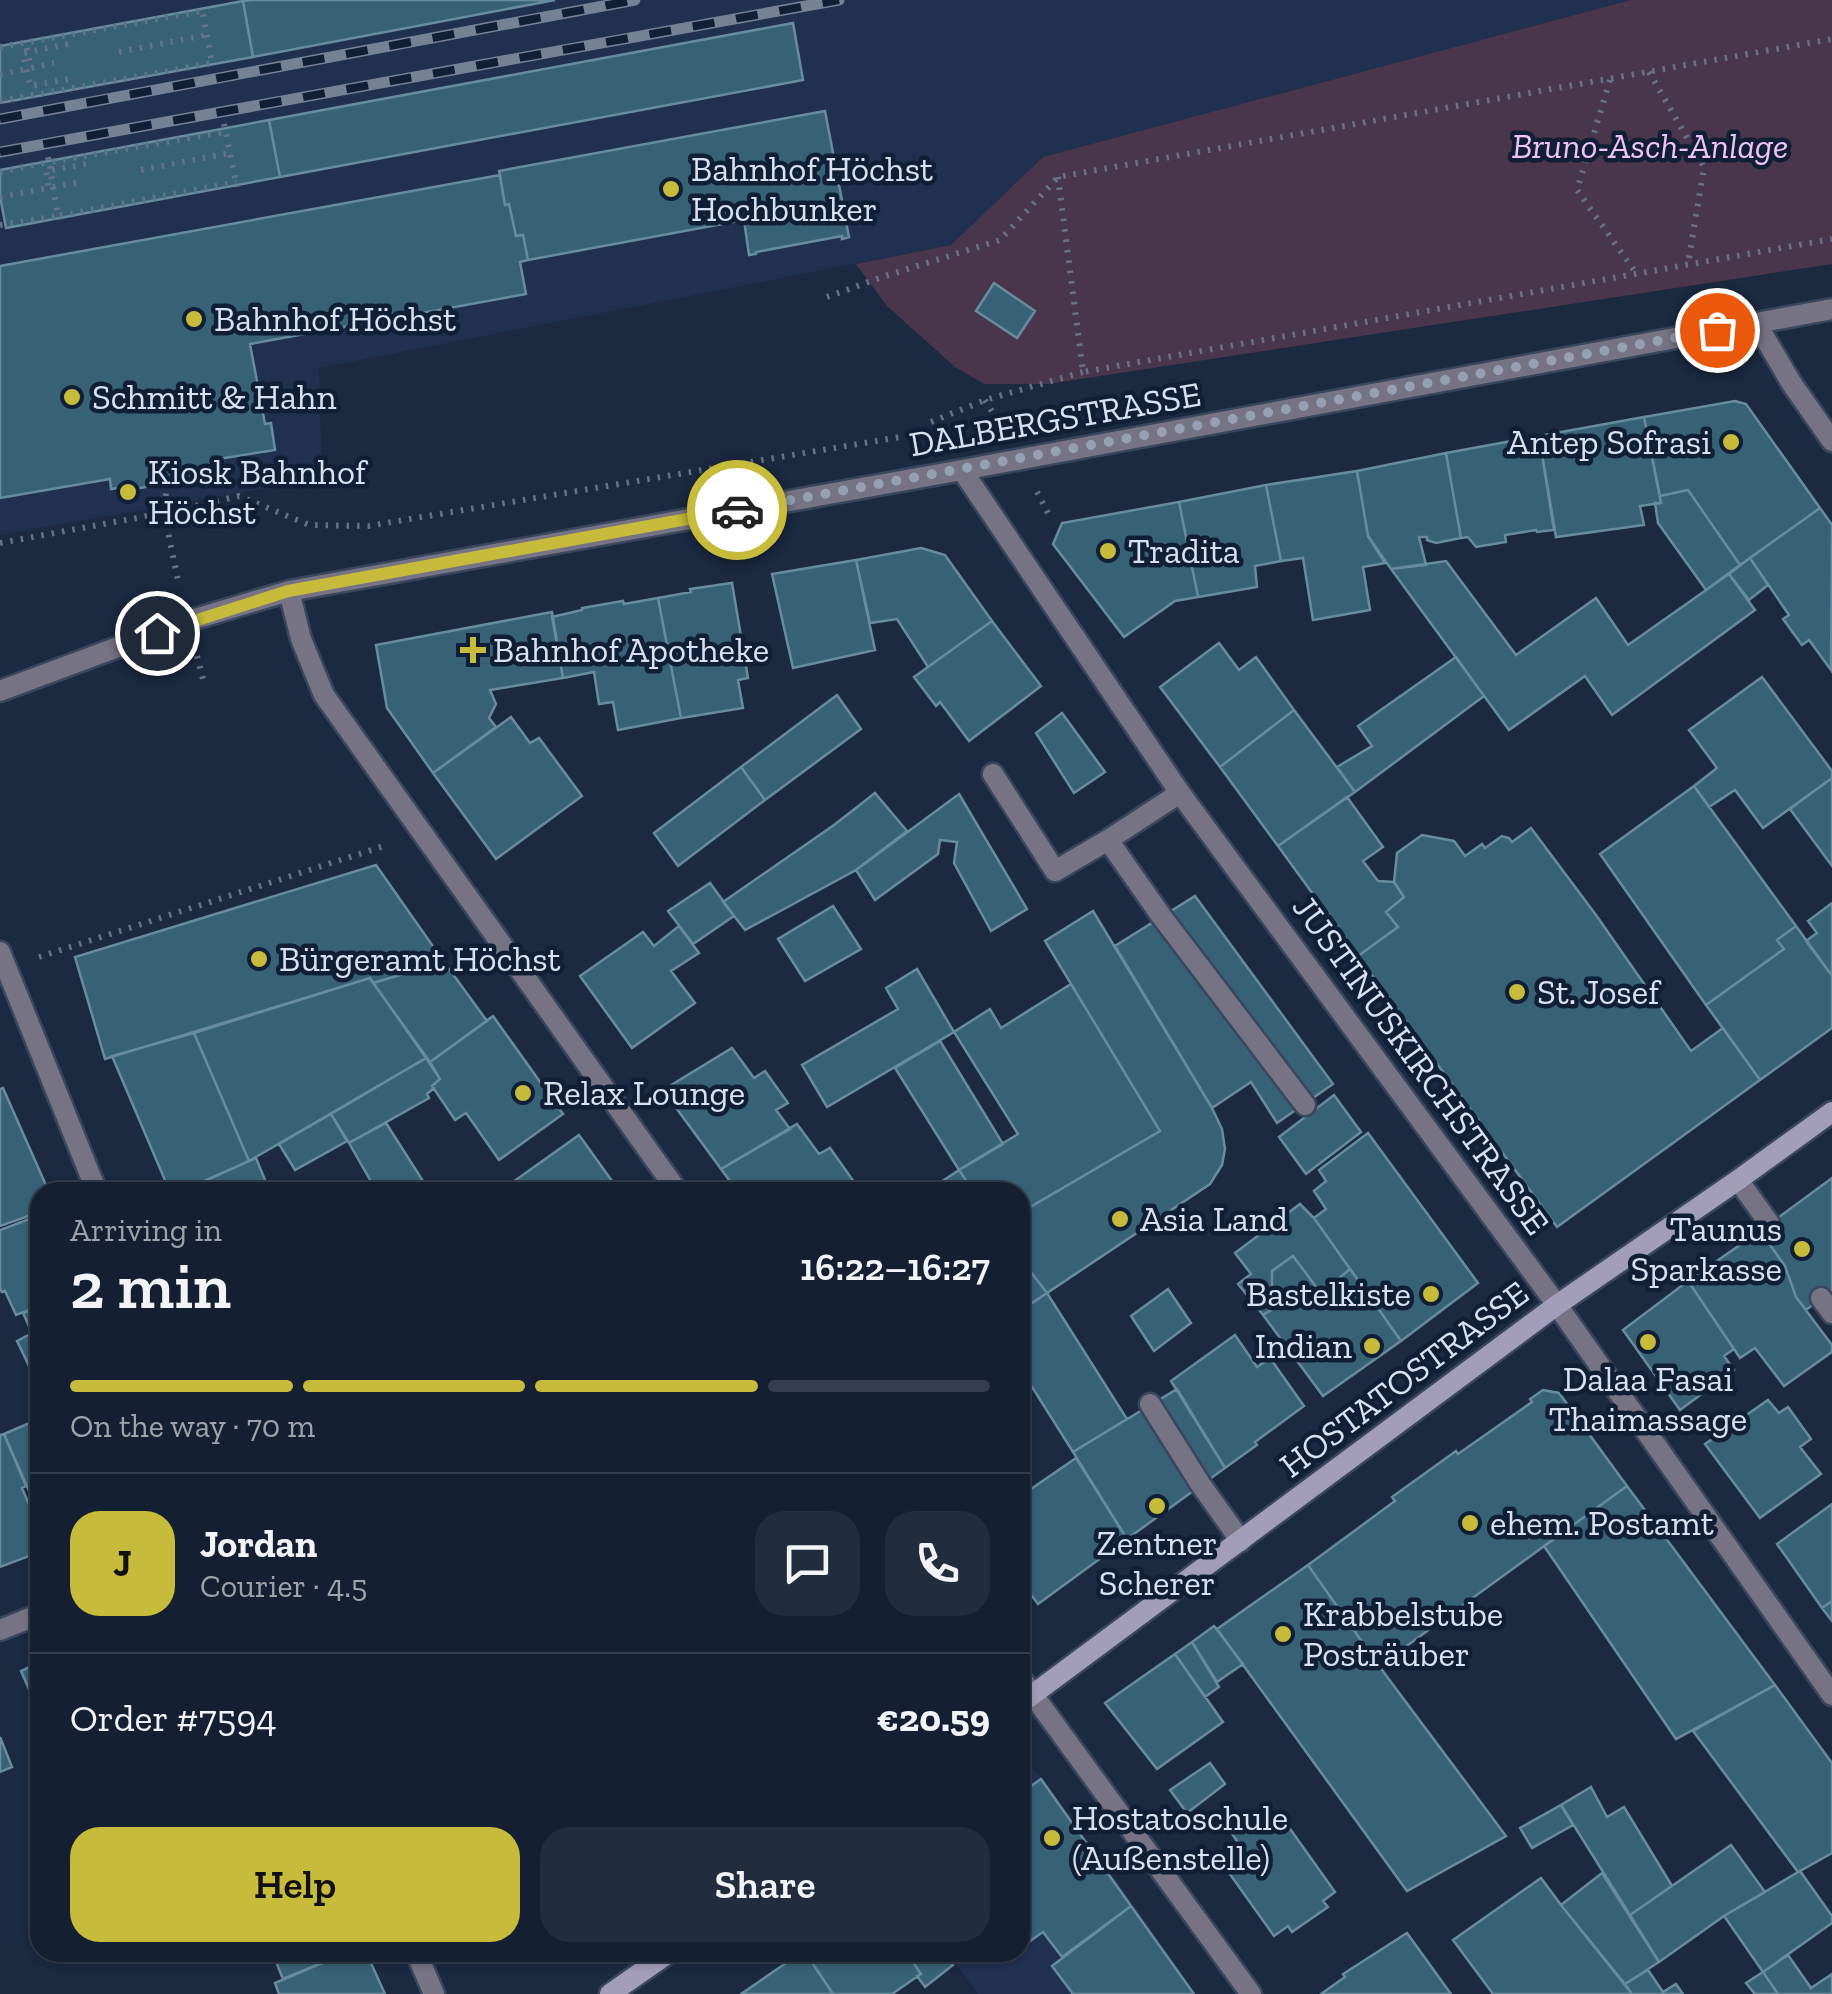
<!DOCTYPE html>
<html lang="en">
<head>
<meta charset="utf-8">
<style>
	:root { --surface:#141f31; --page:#212c3d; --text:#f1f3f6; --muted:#9da2ab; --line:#333d4d; --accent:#c7bb3b }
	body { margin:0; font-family:"Zilla Slab",serif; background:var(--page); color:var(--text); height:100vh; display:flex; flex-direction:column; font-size:38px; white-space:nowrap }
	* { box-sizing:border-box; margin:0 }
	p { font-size:32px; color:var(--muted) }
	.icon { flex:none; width:55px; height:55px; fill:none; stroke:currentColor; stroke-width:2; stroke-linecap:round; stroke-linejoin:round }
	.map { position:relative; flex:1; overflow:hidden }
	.details { position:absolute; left:30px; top:1182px; width:1000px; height:780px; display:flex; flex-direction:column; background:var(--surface); border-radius:30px; box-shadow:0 2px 8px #0004,0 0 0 2px var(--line) }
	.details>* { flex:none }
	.pin { position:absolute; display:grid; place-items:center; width:85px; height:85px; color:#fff; margin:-42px; border:5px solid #fff; border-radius:50%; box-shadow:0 2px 10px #0007 }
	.courier { position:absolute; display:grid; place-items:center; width:100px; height:100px; margin:-50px; border:8px solid #c7bb3b; border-radius:50%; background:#fff; color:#222; box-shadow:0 2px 12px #0007 }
	.overview em { font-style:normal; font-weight:600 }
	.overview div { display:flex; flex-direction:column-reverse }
	.overview { display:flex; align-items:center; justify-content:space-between; height:170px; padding:0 40px }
	h1 { font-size:65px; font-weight:600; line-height:75px }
	.bar { display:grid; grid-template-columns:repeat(4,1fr); gap:15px 10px; align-content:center; height:120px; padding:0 40px }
	.bar i { height:12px; border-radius:8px; background:var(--line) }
	.bar .active { background:var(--accent) }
	.bar p { grid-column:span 4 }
	.line { display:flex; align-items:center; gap:25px; padding:0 40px; border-top:2px solid var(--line) }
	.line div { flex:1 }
	.round { display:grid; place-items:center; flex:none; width:105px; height:105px; border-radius:30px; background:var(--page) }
	.button { display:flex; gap:20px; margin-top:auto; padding:20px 40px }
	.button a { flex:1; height:115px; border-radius:30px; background:var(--accent); color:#111; font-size:40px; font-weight:600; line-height:115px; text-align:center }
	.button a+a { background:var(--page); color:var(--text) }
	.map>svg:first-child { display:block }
	.built { fill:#20314f }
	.green { fill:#49364c }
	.building { fill:#376275; stroke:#678c9d; stroke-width:2.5 }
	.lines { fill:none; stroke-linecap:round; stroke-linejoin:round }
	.lane-casing { stroke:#39465d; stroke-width:25 }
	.street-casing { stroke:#39465d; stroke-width:25 }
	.secondary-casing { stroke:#39465d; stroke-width:25 }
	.path { stroke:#667287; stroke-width:6; stroke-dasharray:2.5 8; stroke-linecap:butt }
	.lane { stroke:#767484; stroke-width:20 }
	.street { stroke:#767484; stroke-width:20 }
	.secondary { stroke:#a29eb9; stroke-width:20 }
	.rail-casing { stroke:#758195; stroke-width:11 }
	.rail { stroke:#111f36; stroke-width:8; stroke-dasharray:22; stroke-linecap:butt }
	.done { stroke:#95a1b3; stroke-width:10; stroke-dasharray:0 18 }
	.route { stroke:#c7bb3b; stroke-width:12 }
	.poi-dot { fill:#c7bb3b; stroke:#111f36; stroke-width:4 }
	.labels { text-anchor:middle; stroke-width:9; stroke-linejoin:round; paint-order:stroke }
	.park-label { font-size:35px; font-style:italic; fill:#f1c2f6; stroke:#111f36 }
	.poi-label { font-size:35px; fill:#d7e1f1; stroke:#111f36; text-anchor:start }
	.street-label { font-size:35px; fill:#d7e1f1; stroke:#111f36 }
</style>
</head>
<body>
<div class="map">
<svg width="1832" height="1994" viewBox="0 0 1832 1994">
	<rect width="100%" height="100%" fill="#1b2941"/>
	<!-- built -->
	<path class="built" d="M0,0H1631L1043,157L951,245L319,368L322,478L0,535Z
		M1028,1761L1137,1909L1195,1994H978L948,1953L1020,1952V1767Z"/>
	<!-- green -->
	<path class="green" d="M1631,0H1832V264L1048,384H984L955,367L887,306L856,264L951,245L1043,157Z"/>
	<!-- building -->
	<path class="building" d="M251,0H555L253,57L243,1Z
		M243,1L253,57L0,103V46Z
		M793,23L803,80L280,177L269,120Z
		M825,111L849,237L842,239V236L756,252V254L749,255L744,220L528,260L523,235L516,236L509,204L505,205L499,171Z
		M269,120L280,177L6,228L0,196V170Z
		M500,175L505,205L509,204L516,236L523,235L528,260L520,262L526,294L250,344L265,424L271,423L275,450L218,459L219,469L214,471V474L119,492L118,488L111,489L110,479L0,498V266Z
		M994,283L1035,311L1017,338L976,311Z
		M1735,401L1746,404L1820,508L1740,565L1688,490L1660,496L1644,417Z
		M1644,417L1661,503L1640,506L1644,525L1556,537L1539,436Z
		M1539,436L1554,530L1537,532L1536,530L1505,535L1506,542L1476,547L1468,537L1461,538L1446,453Z
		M1446,453L1461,538L1436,543L1427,540V537H1419L1426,565L1391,569L1368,536L1357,471Z
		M1357,471L1368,536L1385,563L1363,567L1370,610L1313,620L1303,558L1281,561L1266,485Z
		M1266,485L1281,561L1255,566L1257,587L1198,597L1179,502Z
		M1688,490L1740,565L1706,590L1658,523L1655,503H1661L1660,496Z
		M1179,502L1198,597L1175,601L1124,637L1053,544L1062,523Z
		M1820,508L1832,525L1831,670L1809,640L1802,645L1783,619L1789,615L1750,558Z
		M921,548L945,555L992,621L928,667L897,619L870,623L856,560Z
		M1750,558L1768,585L1749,600L1729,574Z
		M856,560L875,650L793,668L772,574Z
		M1446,561L1516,655L1596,598L1628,645L1729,574L1755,610L1612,715L1585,676L1509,730L1391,569Z
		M732,583L748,678L738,680L743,708L681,718L658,598L691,592L690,589Z
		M658,598L681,718L618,730L613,702L599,704L594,672L563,678L552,617L582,610V608L623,601L624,604Z
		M552,612L563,678L490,690L496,704L489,718L496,727L433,773L387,708L376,645Z
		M992,621L1041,686L969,741L940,702L936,706L914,677Z
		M1219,643L1239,670L1256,657L1294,710L1220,767L1160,687Z
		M1456,657L1484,696L1355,792L1337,767L1372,746L1358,726Z
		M1762,677L1832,771V778L1763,828L1735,790L1709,807L1694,786L1717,768L1689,730Z
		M837,695L861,729L765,800L741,767Z
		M1294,710L1355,792L1278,846L1220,767Z
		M1062,713L1105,772L1074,793L1036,733Z
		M511,717L530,743L539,738L582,796L496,859L433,773Z
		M741,767L765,800L678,866L654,833Z
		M1832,778V866L1790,809Z
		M1694,786L1796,926L1777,940L1784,949L1706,1005L1600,854Z
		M875,793L907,831L856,870L745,930L723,902L834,825Z
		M959,794L1027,909L991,931L954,863L957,842L940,840L938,854L875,900L856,870Z
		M1347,797L1383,847L1363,861L1378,881L1394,882L1404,897L1386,912L1398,927L1358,956L1278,846Z
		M1531,828L1596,915L1691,1051L1723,1028L1760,1080L1557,1227L1358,956L1398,927L1386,912L1404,897L1394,882L1397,853L1422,835L1454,841L1465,856L1482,844L1485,848L1502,836L1509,838L1512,842Z
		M376,865L444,962L373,983L370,978L105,1059L75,957Z
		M710,883L734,916L693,944L668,911Z
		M1195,896L1333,1084L1277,1123L1251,1082L1212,1108L1115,946Z
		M1832,903V976L1806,941L1817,933L1808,921Z
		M833,906L861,949L805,981L778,939Z
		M1093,911L1212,1108L1222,1129L1225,1149L1222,1165L1210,1184L1047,1293L1020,1258V1213L1160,1131L1045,941Z
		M679,926L699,953L671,971L695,1003L632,1048L580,976L643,932L654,946Z
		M1796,926L1832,976V1028L1760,1080L1706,1005L1784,949L1777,940Z
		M444,962L487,1021L430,1062L373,983Z
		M917,969L954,1032L827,1107L802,1065L898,1009L886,988Z
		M370,978L426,1058L249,1161L194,1033Z
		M1071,984L1160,1131L1020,1213V1192H974L959,1170L1018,1134L954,1032L990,1009L1001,1028Z
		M493,1016L563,1114L499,1160L466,1113L455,1120L432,1086L440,1079L430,1062Z
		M194,1033L249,1161L180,1192H170L112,1056Z
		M940,1041L1003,1144L959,1170L895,1068Z
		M732,1048L754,1078L765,1071L788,1103L776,1110L790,1129L721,1169L663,1090Z
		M426,1058L440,1079L432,1086L434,1088L427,1094L429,1098L349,1143L331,1114Z
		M3,1088L49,1192H40V1212L0,1226V1089Z
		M1334,1095L1361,1132L1306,1174L1279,1137Z
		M331,1114L347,1141L295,1170L279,1144Z
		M386,1123L430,1192H377L349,1143Z
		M797,1124L819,1154L830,1148L854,1182L845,1189L848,1192H738L721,1169Z
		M1368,1133L1478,1283L1401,1341L1314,1218L1326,1209L1314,1191L1326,1181L1319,1170Z
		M579,1135L620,1192H505L503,1189Z
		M256,1158L270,1192H180L249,1161Z
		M959,1170L974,1192H926Z
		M1832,1178V1290L1806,1310L1796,1297L1785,1266L1760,1231Z
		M1300,1204L1314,1218L1350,1269L1332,1284V1292H1320L1293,1256L1272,1271V1286L1284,1303L1263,1315L1238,1284L1251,1274L1235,1253Z
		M40,1215V1306L16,1315L5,1291L2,1292L0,1288V1230Z
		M1760,1231L1785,1266L1796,1297L1832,1345V1352L1784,1386L1755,1348L1740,1358L1688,1281Z
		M1293,1256L1320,1292H1332V1284L1350,1269L1401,1341L1323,1396L1263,1315L1284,1303L1272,1286V1271Z
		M1020,1258L1047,1293L1020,1311Z
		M1688,1281L1734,1349L1724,1356L1734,1370L1680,1410L1623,1330Z
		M1168,1289L1191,1323L1154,1351L1131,1316Z
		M1047,1293L1127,1419L1073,1452L1020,1368V1311Z
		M40,1306V1366L31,1370L17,1341L32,1333L23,1313Z
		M1235,1335L1257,1367L1270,1358L1304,1406L1255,1442L1257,1445L1225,1468L1171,1381Z
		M1177,1389L1225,1468L1127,1539L1073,1452Z
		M1543,1390L1559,1393L1627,1486L1379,1666L1308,1565L1395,1501L1392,1497L1456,1451L1458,1454L1532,1402L1530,1399Z
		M1768,1400L1779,1413L1788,1407L1811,1439L1800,1447L1821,1474L1760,1518L1705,1444Z
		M32,1422L40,1441V1516L4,1434Z
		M4,1434L26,1486L22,1488L40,1530V1552L0,1567V1435Z
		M1076,1458L1127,1539L1038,1604L1020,1580V1484L1022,1482L1028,1491Z
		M1627,1486L1775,1685L1676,1739L1544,1546Z
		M1832,1504V1601L1822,1608L1777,1544Z
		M1308,1565L1379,1666L1506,1836L1407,1891L1217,1629Z
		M1832,1601V1621L1822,1608Z
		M1214,1626L1243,1664L1217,1682L1192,1642Z
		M1192,1642L1219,1687L1205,1697L1175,1654Z
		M1175,1654L1223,1722L1157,1769L1105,1703Z
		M40,1662V1714L21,1671Z
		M1775,1685L1832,1763V1853L1798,1872L1693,1731Z
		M0,1737L12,1767L0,1772Z
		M1210,1763L1225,1784L1187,1813L1170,1790Z
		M1041,1779L1131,1906L1062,1957L1043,1932L1020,1948V1794Z
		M1591,1787L1607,1817L1624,1807L1672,1886L1630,1915L1561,1805Z
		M1561,1805L1573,1825L1532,1848L1520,1828Z
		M1255,1816L1266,1830L1283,1819L1335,1892L1323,1901L1328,1907L1292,1932L1288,1926L1274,1936L1222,1863L1242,1849L1231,1832Z
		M1731,1845L1765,1892L1724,1916L1659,1962L1630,1915Z
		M1800,1871L1832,1916V1923L1763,1972L1724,1916Z
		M1602,1873L1659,1962L1625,1984L1561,1905Z
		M1541,1878L1561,1905L1632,1994H1493L1453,1940Z
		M1131,1906L1194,1994H1073L1052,1966Z
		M1407,1933L1451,1994H1321L1345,1977L1343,1974Z
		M272,1952H348L283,1979Z
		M348,1952H366L385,1994H279L275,1983Z
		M802,1952H805L833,1994H741Z
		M805,1952H906L921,1974L892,1994H833Z
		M906,1952H944L953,1965L925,1987L917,1976L921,1974Z
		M1788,1955L1811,1988L1832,1974V1994H1778L1763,1972Z
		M1648,1970L1663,1992L1676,1984L1683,1994H1632L1625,1984Z
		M1763,1972L1778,1994H1755L1746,1983Z"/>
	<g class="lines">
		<!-- lane casing -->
		<g class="lane-casing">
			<path id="lane" d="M993,774L1055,871L1108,840
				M1180,793L1108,840L1162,917L1305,1105
				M1738,1180L1769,1223
				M1821,1298L1832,1313
				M1150,1404L1201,1485L1241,1541"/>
		</g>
		<!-- street casing -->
		<g class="street-casing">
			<path id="street" d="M1756,323L1792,384L1832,441
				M962,470L1180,793L1557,1305L1832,1695
				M289,591L301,639L324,695L678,1192
				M0,691L188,621L289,591L962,470L1832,309
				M0,952L97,1192
				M0,1630L40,1614
				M1020,1677L1251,1994
				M416,1952L434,1994"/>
		</g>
		<!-- secondary casing -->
		<g class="secondary-casing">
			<path id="secondary" d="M1020,1704L1557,1305L1738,1180L1832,1112
				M610,1994L670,1952"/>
		</g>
		<!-- path -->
		<path class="path" d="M68,44L23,53L30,86L75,78
			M0,47L203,11
			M27,48L31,68L54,63
			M119,52L206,35
			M1649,72L1704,167L1688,264
			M0,74L27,69
			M1610,80L1577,190L1636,273
			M0,101L212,63L202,8
			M224,124L237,187
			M141,170L230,153
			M0,172L49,162L48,157
			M1058,177L1083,372L1832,239
			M76,183L53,187L49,162L226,132
			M53,187L58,216L236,182
			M0,197L49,188L46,171L91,163
			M0,225L58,216L60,220
			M827,297L882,277L1000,240L1058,177L1832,39
			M985,400L1000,425
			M931,422L985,400L1083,372
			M167,483L164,513L179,585
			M1037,492L1049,515
			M0,543L164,513L239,496L309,525L368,526L912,435
			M197,656L203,679
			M39,957L384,846"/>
		<!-- lane -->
		<use href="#lane" class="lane"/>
		<!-- street -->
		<use href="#street" class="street"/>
		<!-- secondary -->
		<use href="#secondary" class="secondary"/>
		<!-- rail casing -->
		<g class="rail-casing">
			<path id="rail" d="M0,119L635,0
				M0,152L839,0"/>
		</g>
		<!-- rail -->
		<use href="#rail" class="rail"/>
	</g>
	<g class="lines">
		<!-- done -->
		<path class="done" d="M737,510L1717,330"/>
		<!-- route -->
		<path class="route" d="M157,633L288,591L737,510"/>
	</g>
	<!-- markers -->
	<g class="poi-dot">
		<circle cx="671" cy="189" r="10"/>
		<circle cx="194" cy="319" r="10"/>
		<circle cx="72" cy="397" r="10"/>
		<circle cx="1731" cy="442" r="10"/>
		<circle cx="128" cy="492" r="10"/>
		<circle cx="1108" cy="551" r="10"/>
		<path d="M468 635h10v10h10v10h-10v10h-10v-10h-10v-10h10z"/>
		<circle cx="259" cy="959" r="10"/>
		<circle cx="1517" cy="992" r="10"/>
		<circle cx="523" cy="1093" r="10"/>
		<circle cx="1120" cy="1219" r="10"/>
		<circle cx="1802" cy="1249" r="10"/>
		<circle cx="1431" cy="1294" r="10"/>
		<circle cx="1648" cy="1342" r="10"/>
		<circle cx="1372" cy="1346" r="10"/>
		<circle cx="1157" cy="1506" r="10"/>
		<circle cx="1470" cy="1523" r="10"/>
		<circle cx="1283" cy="1634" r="10"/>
		<circle cx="1052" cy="1838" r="10"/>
	</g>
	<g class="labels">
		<!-- park labels -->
		<g class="park-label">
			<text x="1650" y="158">Bruno-Asch-Anlage</text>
		</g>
		<!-- poi labels -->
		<g class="poi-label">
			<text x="691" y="181">Bahnhof Höchst<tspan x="691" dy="40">Hochbunker</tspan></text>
			<text x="214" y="331">Bahnhof Höchst</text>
			<text x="92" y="409">Schmitt &amp; Hahn</text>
			<text x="1711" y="454" text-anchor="end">Antep Sofrasi</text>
			<text x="148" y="484">Kiosk Bahnhof<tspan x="148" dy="40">Höchst</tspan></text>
			<text x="1128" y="563">Tradita</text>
			<text x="493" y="662">Bahnhof Apotheke</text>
			<text x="279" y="971">Bürgeramt Höchst</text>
			<text x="1537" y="1004">St. Josef</text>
			<text x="543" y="1105">Relax Lounge</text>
			<text x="1140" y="1231">Asia Land</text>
			<text x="1782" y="1241" text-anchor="end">Taunus<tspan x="1782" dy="40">Sparkasse</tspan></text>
			<text x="1411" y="1306" text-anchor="end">Bastelkiste</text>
			<text x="1352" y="1358" text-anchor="end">Indian</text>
			<text x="1648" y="1391" text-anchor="middle">Dalaa Fasai<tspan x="1648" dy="40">Thaimassage</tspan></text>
			<text x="1490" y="1535">ehem. Postamt</text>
			<text x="1157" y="1555" text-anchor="middle">Zentner<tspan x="1157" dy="40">Scherer</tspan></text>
			<text x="1303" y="1626">Krabbelstube<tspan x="1303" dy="40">Posträuber</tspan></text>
			<text x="1072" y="1830">Hostatoschule<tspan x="1072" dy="40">(Außenstelle)</tspan></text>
		</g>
		<!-- street labels -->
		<g class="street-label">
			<text transform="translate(1055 419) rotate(-10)" y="12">DALBERGSTRASSE</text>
			<text transform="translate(1421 1065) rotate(54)" y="12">JUSTINUSKIRCHSTRASSE</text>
			<text transform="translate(1404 1379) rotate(-37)" y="12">HOSTATOSTRASSE</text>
		</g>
	</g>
</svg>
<div class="pin" style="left:1717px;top:330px;background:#ea580c"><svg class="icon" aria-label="bag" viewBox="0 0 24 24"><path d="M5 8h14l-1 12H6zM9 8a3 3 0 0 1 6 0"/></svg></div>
<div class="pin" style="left:157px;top:633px;background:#1f2937"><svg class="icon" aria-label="home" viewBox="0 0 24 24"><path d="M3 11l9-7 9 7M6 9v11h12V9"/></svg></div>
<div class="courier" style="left:737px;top:510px"><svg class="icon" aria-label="car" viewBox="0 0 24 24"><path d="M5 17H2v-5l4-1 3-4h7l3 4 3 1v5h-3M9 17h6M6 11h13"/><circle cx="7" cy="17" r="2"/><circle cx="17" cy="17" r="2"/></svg></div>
<section class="details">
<div class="overview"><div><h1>2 min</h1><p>Arriving in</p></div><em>16:22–16:27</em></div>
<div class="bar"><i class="active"></i><i class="active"></i><i class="active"></i><i></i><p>On the way · 70 m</p></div>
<div class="line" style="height:180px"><b class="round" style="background:var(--accent);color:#111">J</b><div><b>Jordan</b><p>Courier · 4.5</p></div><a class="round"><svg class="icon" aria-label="chat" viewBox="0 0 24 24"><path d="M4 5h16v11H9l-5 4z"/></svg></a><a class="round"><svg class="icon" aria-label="phone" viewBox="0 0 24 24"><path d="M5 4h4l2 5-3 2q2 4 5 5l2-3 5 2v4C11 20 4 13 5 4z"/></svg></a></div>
<div class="line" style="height:130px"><div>Order #7594</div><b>€20.59</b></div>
<div class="button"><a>Help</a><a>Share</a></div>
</section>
</div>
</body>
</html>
